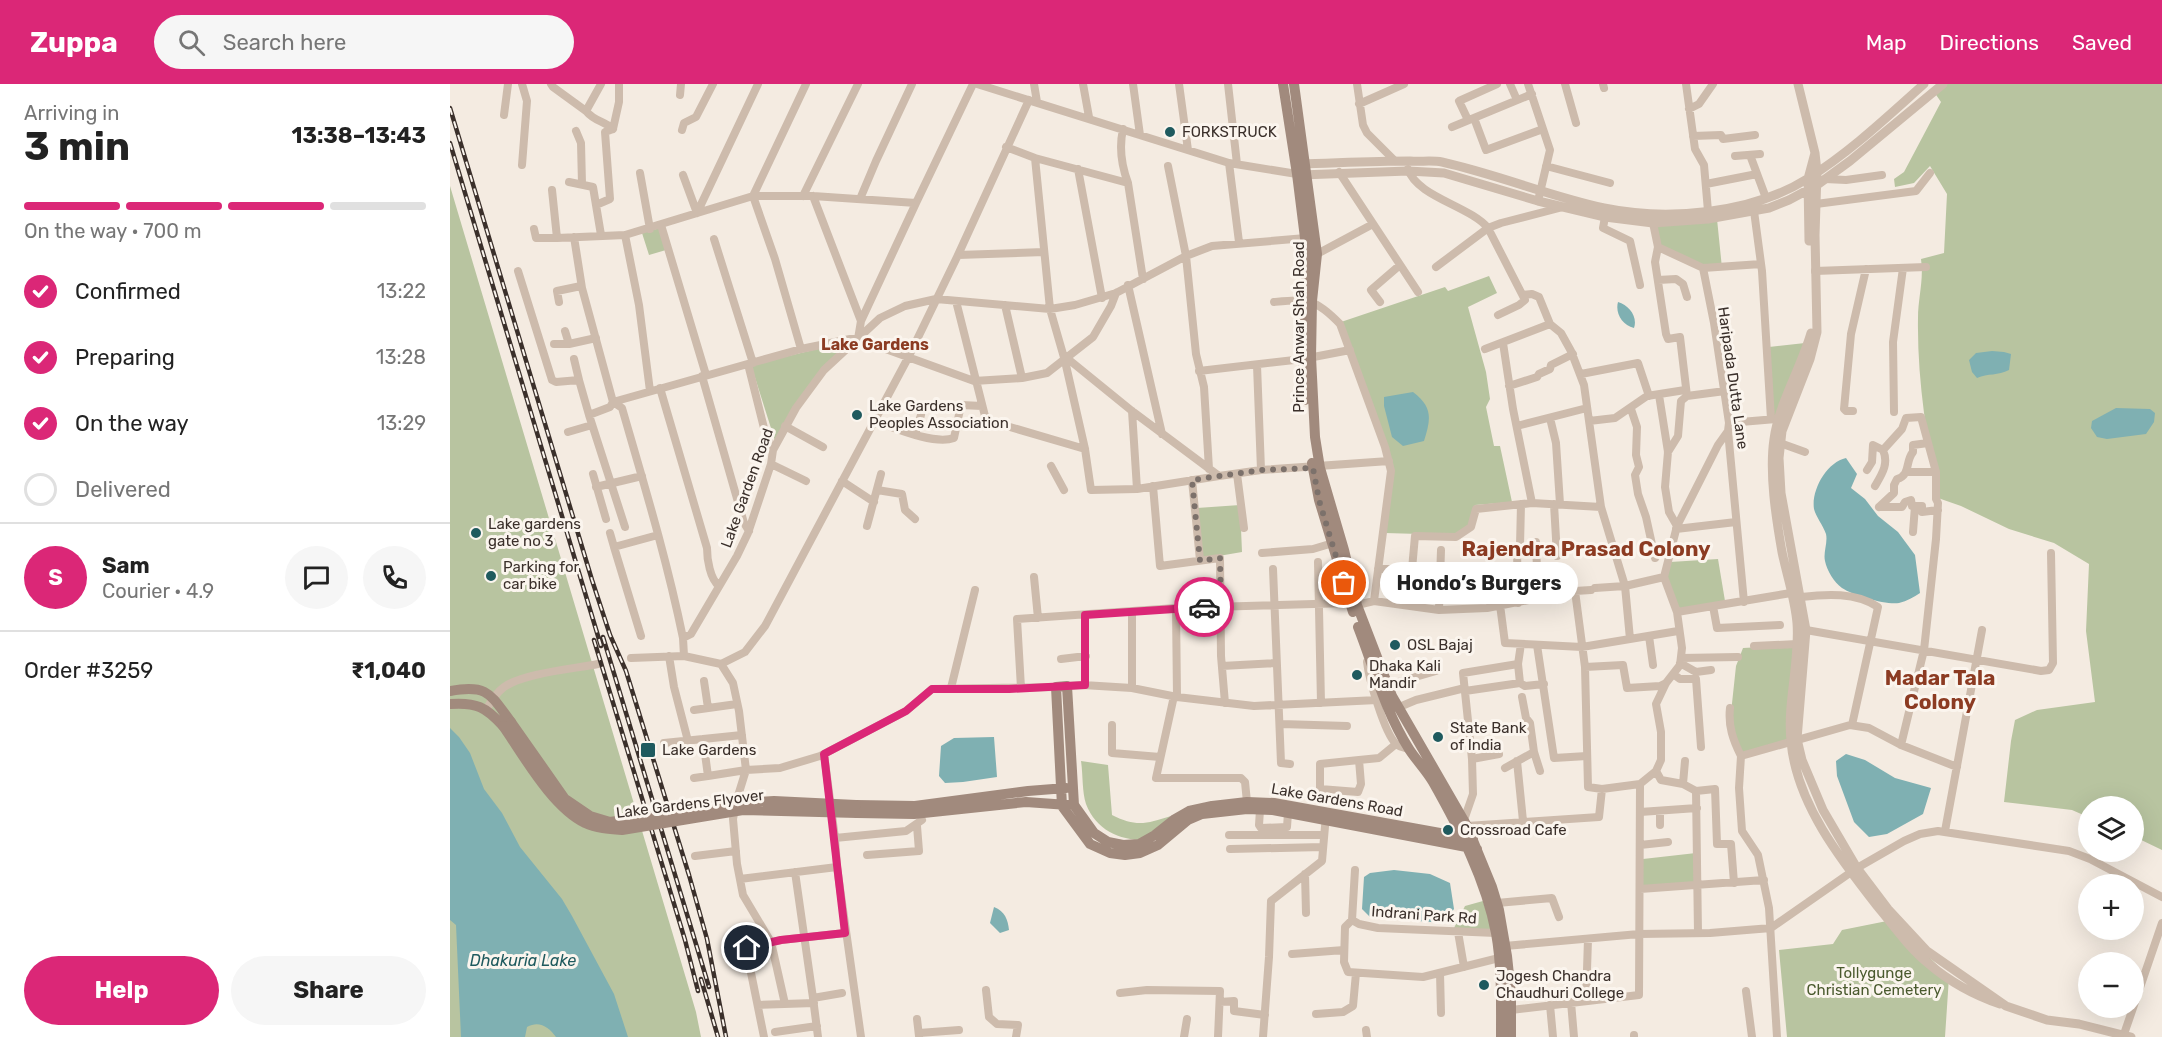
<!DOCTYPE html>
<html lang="en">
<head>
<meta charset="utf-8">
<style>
	:root { --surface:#fff; --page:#f6f6f6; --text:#222; --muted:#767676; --line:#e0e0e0; --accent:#db2777 }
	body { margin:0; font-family:Rubik,sans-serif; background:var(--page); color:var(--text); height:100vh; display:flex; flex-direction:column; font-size:22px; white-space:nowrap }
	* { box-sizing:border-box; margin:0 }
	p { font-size:20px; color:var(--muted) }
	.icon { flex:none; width:33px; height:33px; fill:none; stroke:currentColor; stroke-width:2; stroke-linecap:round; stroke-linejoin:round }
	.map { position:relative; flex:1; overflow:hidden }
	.sheet { display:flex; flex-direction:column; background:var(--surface); width:450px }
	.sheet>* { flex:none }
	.buttons { position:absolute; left:1628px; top:712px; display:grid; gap:12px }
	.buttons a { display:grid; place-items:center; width:66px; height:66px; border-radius:50%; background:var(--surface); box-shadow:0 6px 24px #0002; font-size:30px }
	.pin { position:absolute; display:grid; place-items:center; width:51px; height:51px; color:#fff; margin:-26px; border:3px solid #fff; border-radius:50%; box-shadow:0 2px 6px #0007 }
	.courier { position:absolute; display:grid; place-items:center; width:60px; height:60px; margin:-30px; border:4px solid #db2777; border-radius:50%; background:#fff; color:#222; box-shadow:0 2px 8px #0007 }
	.bubble { position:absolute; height:42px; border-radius:21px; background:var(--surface); box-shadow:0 6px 24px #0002; font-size:20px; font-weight:700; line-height:42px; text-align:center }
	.summary em { font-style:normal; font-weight:700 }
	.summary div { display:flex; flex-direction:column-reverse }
	.summary { display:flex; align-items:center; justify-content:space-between; height:102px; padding:0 24px }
	h1 { font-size:39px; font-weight:700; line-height:45px }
	.bar { display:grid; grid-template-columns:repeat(4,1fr); gap:9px 6px; align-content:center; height:72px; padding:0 24px }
	.bar i { height:8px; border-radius:4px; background:var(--line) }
	.bar .selected { background:var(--accent) }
	.bar p { grid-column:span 4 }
	.line { display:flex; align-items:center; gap:15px; padding:0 24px; border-top:2px solid var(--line) }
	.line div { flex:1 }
	.round { display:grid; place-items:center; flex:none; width:63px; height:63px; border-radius:32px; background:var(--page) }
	ol { padding:0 24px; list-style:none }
	li { display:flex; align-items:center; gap:18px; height:66px }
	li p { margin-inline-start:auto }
	li .icon { padding:6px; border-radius:50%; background:var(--accent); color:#fff; stroke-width:4 }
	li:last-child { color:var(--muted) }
	li i { width:33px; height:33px; border:3px solid var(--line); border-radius:50% }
	.button { display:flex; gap:12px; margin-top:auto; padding:12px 24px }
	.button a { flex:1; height:69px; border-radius:36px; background:var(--accent); color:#fff; font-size:24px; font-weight:700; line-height:69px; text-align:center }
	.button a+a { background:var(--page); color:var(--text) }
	header { display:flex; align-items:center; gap:36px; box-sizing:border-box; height:84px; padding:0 30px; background:var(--accent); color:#fff }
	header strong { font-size:28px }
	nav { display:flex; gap:33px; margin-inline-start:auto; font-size:21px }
	.search { width:420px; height:54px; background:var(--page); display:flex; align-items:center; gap:15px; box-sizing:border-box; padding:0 21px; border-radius:33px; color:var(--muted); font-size:22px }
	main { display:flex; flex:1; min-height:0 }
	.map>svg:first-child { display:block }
	.green { fill:#b8c4a0 }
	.water { fill:#7fb0b2 }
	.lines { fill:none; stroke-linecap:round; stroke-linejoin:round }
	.minor { stroke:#cdbbac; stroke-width:8 }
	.tertiary { stroke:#cdbbac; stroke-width:9 }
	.secondary { stroke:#a18a7d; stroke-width:10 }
	.rail-casing { stroke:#3b302b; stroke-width:4.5 }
	.rail { stroke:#fbf5ee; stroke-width:2; stroke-dasharray:7; stroke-linecap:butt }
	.secondary-bridge { stroke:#a18a7d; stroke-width:10 }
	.done { stroke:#7c716b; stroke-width:6; stroke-dasharray:0 10.8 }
	.route { stroke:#db2777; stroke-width:8 }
	.poi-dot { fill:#1f5a5e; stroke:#fbf5ee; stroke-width:2 }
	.labels { text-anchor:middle; stroke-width:6; stroke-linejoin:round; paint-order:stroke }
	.poi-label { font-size:15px; fill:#3b302b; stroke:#fbf5ee; text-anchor:start }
	.street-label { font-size:15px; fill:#3b302b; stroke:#fbf5ee }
	.park-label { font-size:15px; fill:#4a5a2e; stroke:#fbf5ee }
	.neighbourhood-label { font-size:16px; font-weight:bold; fill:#8c3b22; stroke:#fbf5ee }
	.water-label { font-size:16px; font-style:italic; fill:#1f5a5e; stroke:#fbf5ee }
	.district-label { font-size:21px; font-weight:bold; fill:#8c3b22; stroke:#fbf5ee }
</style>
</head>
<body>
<header>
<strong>Zuppa</strong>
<div class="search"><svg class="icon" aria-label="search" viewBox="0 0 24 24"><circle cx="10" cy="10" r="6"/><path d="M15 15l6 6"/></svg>Search here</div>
<nav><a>Map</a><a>Directions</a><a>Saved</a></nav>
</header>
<main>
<section class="sheet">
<div class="summary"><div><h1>3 min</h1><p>Arriving in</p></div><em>13:38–13:43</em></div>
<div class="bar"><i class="selected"></i><i class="selected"></i><i class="selected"></i><i></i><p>On the way · 700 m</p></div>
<ol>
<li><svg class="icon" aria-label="check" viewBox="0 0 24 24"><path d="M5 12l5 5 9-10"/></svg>Confirmed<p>13:22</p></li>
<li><svg class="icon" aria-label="check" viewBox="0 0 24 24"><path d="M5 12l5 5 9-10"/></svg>Preparing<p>13:28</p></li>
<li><svg class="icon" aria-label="check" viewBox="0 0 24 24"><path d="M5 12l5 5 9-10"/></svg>On the way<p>13:29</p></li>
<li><i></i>Delivered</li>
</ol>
<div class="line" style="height:108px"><b class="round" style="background:var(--accent);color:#fff">S</b><div><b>Sam</b><p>Courier · 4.9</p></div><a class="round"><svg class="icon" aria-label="chat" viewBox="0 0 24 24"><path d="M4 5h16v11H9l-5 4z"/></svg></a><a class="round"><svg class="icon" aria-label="phone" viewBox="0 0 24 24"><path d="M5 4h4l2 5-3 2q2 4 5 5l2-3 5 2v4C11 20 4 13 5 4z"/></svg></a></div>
<div class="line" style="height:78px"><div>Order #3259</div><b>₹1,040</b></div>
<div class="button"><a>Help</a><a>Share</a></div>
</section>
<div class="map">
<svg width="1712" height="953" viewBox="0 0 1712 953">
	<rect width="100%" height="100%" fill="#f4ebe1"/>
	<!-- green -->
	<path class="green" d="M1488,0H1712V766L1683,752V723H1638V733L1622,726L1554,718L1561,657L1565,636L1587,626L1645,618L1636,547L1639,480L1604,459L1559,445L1511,422L1488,414C1477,355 1467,295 1468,234C1468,214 1474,196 1471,175L1494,169L1497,110L1480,82L1464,99L1445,103L1444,95L1454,88L1491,18L1482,5Z
		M0,102L246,928L251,953H0Z
		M1267,135L1272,184L1257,183L1210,162L1205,137Z
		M210,144L216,166L199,171L192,149Z
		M1039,192L1047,209L1018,223L1036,288L1040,315L1036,323L1044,362H1050L1062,418L1025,421L1019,441L1004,451L935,449L943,389L891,238L995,203L998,207Z
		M401,257L367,290L326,360L301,281Z
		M1364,258L1337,333H1323L1319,263Z
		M790,421L792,468L751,475L747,424Z
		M1268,475L1275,517L1228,525L1215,493L1220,478Z
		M1348,561L1349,652L1291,669L1280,638L1286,582L1293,564Z
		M631,677L658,681L662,731C686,743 696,740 721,732L694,756C669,756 646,746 636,720C632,708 633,690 631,677Z
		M1246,769V800L1191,803L1193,775Z
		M1033,817L1043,847L1004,844L1015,822Z
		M1442,836L1499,893L1495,953H1337L1329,866L1383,860L1392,846Z"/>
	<!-- water -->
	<path class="water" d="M1168,218C1179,221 1188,233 1184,244C1172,241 1165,229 1168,218Z
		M1542,267L1554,268L1561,270L1559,286C1548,292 1538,289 1527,294L1522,288L1519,276L1526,269Z
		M963,308C983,323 981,335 974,357L953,362L942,353L934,322V313Z
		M1666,324L1700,325L1705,329L1704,338L1696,350L1657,355L1647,353L1641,344L1642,337Z
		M1396,374L1407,390L1401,404L1415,415L1428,432L1448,448L1465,471L1470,509C1464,513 1457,517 1449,519C1436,521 1404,512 1392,504C1384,498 1377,487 1375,477C1373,469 1378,458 1376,450C1373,441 1366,433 1364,425C1361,406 1377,378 1396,374Z
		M0,644L9,653L20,669L34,705L52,729L70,763L112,815L122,832L164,910L178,953H106C99,943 89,936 77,943L75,953H11L6,841L0,836Z
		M544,653L547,693L513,698L495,699L489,692L491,662L504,654Z
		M1396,670L1415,676L1445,694L1481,704L1473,730L1437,750L1419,753L1404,738L1387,692L1386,677Z
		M944,786L980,790L1000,799L1004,825L993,839L920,833L912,825L914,793L920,789Z
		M544,823C555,827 558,836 559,846L550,849L540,839Z"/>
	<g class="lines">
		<!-- minor -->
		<path class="minor" d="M101,0L103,3L136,27
			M151,0L136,27C145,38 153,36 163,45
			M527,0L779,79L847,90
			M584,0L587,18
			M633,0L639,33
			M683,0L690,51
			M729,0L738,66
			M778,0L787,80
			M907,0L913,41L917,49L945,77
			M1060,0L1067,16
			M1078,0L1100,66L1088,117
			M1115,0L1126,39
			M1153,0L1154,4
			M1236,0L1245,65L1254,81L1258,127
			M230,11L231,0
			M909,20L954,0
			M1239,25L1249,20L1263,0
			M54,31L58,0
			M1024,34L1036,66L1093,45
			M1018,36L1009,17L1047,0
			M1002,43L1082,10
			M673,45C669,63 672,83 678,99
			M232,46L234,39L246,33L263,0
			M126,47L131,59L132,100
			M1243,52L1271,51L1273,55L1305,51
			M556,63L585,74L600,225L615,277L635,365L641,406L687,405L769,392
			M1300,71L1316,114
			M1285,72L1310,70
			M585,74L678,99L693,195
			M779,79L789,158
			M72,81L77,17L72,0
			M718,82L736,172L746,270L754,303L759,385
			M1096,82L1160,99
			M628,85L652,214
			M958,85C967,113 1020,122 1038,144L1075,216L1069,221L1048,231
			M889,88L968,208
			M190,89L200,145
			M233,91L247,129
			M1375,95L1396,96L1432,91
			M119,98L143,103L151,151
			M1256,100L1307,90
			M102,106L107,154L175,151L303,112H363L466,119L411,237L408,255
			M353,112L408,0
			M363,112L411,237
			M410,115L426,77L462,0
			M466,119L523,0
			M1366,120L1466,107L1480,89
			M146,121L160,115L155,48L163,45L169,18V0
			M1304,127L1312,187L1321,335
			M247,129L308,0
			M1155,133L1153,144L1180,157L1190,201
			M1203,139L1208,163L1253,184L1264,239L1279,339L1278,347L1294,518
			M211,141L256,291
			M84,145L86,154H107
			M175,151L189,221L200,307
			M124,153L132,204L163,318L160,323L139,331L129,296
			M264,155L303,279
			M1208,163L1205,178L1216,250L1218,255L1230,253L1237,312
			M867,170L923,140
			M508,171L594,168
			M986,183L1038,144L1051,139L1113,123
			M1253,184L1311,180
			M68,187L102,296L106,298L129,296L124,275
			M1365,187L1476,183
			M1208,196L1226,195L1233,200L1237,213
			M678,201L712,350
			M1073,211L1082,210L1089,213L1100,240L1111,249L1121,267L1134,301L1151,423L1175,502L1180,555
			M506,217L536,336L635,365
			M109,218L107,207L131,202
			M824,218C858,215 865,214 890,240L935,363L941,387L924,517
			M930,218L921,206L950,181
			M555,221L572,294
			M115,247L119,260
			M1053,259L1063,325L1082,419
			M104,260H119L146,254
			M351,265L325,175L303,112L356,0
			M1035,265L1100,240
			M618,275L682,327L769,392L811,386L939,377
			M298,280L315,348L323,366
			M807,281L811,386
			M749,287L853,275L900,266
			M1131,290L1188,279L1199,312
			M252,292L294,439L299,447
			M1059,302L1087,293L1089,290L1100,285L1101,281L1123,270
			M210,304L257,464C257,475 260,495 269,502
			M1209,311L1218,368L1215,403L1219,428L1227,442
			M163,318L351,265L400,255H408L524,297L572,294L597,289L643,253L661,222L666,209
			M163,318L172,324C194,400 217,476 233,554
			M1181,325L1187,343L1186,371L1189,383L1185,391L1188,410L1196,433L1205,474
			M682,327L687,405
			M1403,327H1396L1394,325L1401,250L1416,185
			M1444,328L1443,258L1453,184
			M139,331L175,443
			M1100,334L1106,359L1110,420
			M425,337C445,344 484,361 504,354L511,321L532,322
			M1139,337L1165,334L1197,312L1235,306
			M1279,339L1326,335
			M335,342L373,363
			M1067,342L1137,324
			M118,348L142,341
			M465,350L471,331
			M1330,359L1355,368
			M1218,368L1228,352L1231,317L1237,312L1275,307
			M321,380L356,397
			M601,382L614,406
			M1417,386L1422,378L1423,361L1433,366
			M1456,388H1486
			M143,390L156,435
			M787,390L794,444
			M742,396L750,476
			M392,397L424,418
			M703,402L710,482L770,474L771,572L775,619
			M1425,402C1432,390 1439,380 1433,366L1452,345L1456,334L1471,333L1486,388V415L1488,419L1486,455L1474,566L1451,661
			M146,403L192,392
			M427,406L452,410L455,426L465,435
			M1104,420L1107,472
			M1429,423L1444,409V401L1447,395C1461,391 1455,377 1463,368V361L1478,359
			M1429,423H1452L1455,418L1461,416L1462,422H1472V428L1488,426
			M417,442L431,390
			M1226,445L1286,438
			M1463,448L1465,422
			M160,449L164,463
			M1086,458L1088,514
			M812,469L863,465L883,459
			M868,478L871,619
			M823,485L831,679L840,680
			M928,485H962L965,452L1006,453L1021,443L1026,425L1082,419L1151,423
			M584,493L588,534
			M1145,504L1175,502L1214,493
			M1125,507L1135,583L1138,703L1152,705L1190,700L1206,687L1211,676V648L1206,620L1216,599L1230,581L1232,564L1227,528L1214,493L1227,442L1268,361L1278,347
			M1351,513C1376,510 1406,508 1428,523L1402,641
			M1068,519L1067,465L1070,462L1071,420
			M1050,521L1055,559L1132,563L1228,547
			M1263,522L1267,544L1330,541
			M726,524L727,613
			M989,526L991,466
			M1227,528L1347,508
			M682,529V604
			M635,531V601
			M1356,546L1591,587L1599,586L1603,579L1601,469
			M191,552L164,463L208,451
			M1199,552L1203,581
			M1087,561L1104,674L1137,672
			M1304,562L1347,560
			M219,572L224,603L238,657
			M234,572L233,554L241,550L287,472L298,449L321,380L323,366L346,324L374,286L430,234L455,222L486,215L600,225L625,221L666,209L736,172L762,162L856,154
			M181,574L234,572L271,580L295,568L315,542L459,272L508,171L579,16
			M1231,574L1288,573
			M611,575L636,572
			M917,578C919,595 934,648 946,660C949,663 954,664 959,665
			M1230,579L1246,588L1261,586
			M271,580L283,599L289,627L296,686L330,684L370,672L456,627L482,605L606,603
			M1068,580L1070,599
			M772,582L826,579
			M1135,583L1173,581L1177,604L1210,602L1216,599
			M1223,590L1230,595H1246L1251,663
			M254,597L258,624
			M938,601L986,587
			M617,602L633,601L682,604L727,613L804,622L927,616
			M501,604L525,506
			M571,604L567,535L726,524L899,519L907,521L924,517L989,526L1037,524L1125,507L1141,506
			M1015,607L1070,599L1075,602L1094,600
			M724,612L706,694H791L795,698L797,718
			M1072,613L1076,634L1080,639L1084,668L1090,687
			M947,624L966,616L1015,604
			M1280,624C1278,642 1283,656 1291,672
			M36,626C41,617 46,609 54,603C74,589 123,585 148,580
			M244,626L287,620
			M831,640L897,642
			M662,641V669L710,673
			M214,659L292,651
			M374,670L385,754
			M1022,675L1049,670
			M909,676L911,700L908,708L870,705V680Z
			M909,676L929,674L946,660
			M1067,677L1073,737
			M1055,684L1084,668
			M1206,687L1211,696L1233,700L1246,707L1265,705L1267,760H1281L1284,799
			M258,692L296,686L287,715L283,735L287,780L293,811L321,858L335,920
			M244,694L258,692L253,655
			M1233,700L1235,677
			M1246,707L1248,849
			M810,726L809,741L811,744L837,743L838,729
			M1210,727V741
			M1190,728L1247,724
			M1014,736L1023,710L1022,675L1013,589L1068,580L1071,560
			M1017,742L1149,733L1152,705
			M1495,747L1532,546
			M779,751H874
			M1190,761L1218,758
			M780,765L873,763
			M417,771L469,767L467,742
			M245,772L286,767
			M387,783L411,953
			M905,786L902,836L895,843L894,878L898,888L973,893L1049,874
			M345,788L363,914
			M855,790L856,829
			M290,795L387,783L385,754L456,747L472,736
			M1190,805L1314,796
			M1047,819L1102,814L1109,833
			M902,836L909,840L928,844L1046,849
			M1008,848L1014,883
			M1055,862L1189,850L1260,849L1321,844L1407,784L1454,757L1470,750L1488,747L1619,767L1640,775L1712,813
			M842,870L894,866
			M990,889L991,929
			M536,906L539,933L547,940L568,941L566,953
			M1296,907L1302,953
			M670,909L697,906L770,907L768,953
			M1136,917L1138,855
			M770,918L784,917V927L815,931
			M1121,918L1124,953
			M308,921L364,919
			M1100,921L1103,953
			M1683,924L1712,839
			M1061,926L1189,911L1190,700
			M866,930L893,928L903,922L906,889
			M467,935L469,952
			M916,946L917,953
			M325,948L367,942
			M469,949L509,946
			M1184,951V953
			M314,953L296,864L331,856L395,849
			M368,953L363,914L392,909
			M734,953L737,935
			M813,953L819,873L821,817L872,777L876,731
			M1327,953L1319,824L1308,771L1292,747L1289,704L1291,672L1400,641L1419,644L1451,661L1507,683
			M1673,953L1683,924"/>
		<!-- tertiary -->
		<path class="tertiary" d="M1348,0L1365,69L1358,95L1359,157
			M1365,69L1367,88L1365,151L1367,248L1360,275L1332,347L1329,374L1331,409L1356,546L1347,655L1352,676L1373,726L1407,784L1438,825L1477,867L1556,922L1597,936L1629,940L1681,953
			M850,80C887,79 923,77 960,77C970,78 982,76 992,78C1046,90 1099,112 1154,124C1217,137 1301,130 1357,95C1399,69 1437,33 1474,0
			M851,91L958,87L994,89L1088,117L1155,133L1203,139L1258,135L1319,124L1339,116L1367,101L1400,77L1493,0
			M1361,249C1351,284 1329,319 1324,355C1319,389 1326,434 1332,468C1337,492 1345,515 1347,539C1350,578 1337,618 1341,657C1346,719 1391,776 1428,823C1445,843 1459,864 1479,880C1500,898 1524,911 1550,920"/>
		<!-- secondary -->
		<path class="secondary" d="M833,0L847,90L858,178L854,216L853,275L855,316
			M844,0L867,170L862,217L861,273L865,353L870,384L894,466L907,521L942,612L1017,742L1042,803L1049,826L1057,872L1061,910V953
			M862,379L869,416L903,528
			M908,543C924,584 935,627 959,665C966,676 976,686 983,698C1009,744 1036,796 1046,849C1052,882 1051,919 1051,953
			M0,607C38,600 40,610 61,638
			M0,620C26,618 36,623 53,642
			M406,721L465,722L578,707L616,704
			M407,729L464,730L576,718L618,721
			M1023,755L824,719L797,718L762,722L739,727L725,735L705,751L689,760L673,761L658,758L644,749L624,721L617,602L606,603L612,722L640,760L660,769L675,771L690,769L708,761L738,736L752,730L797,725L823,726L1027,765"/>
		<!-- rail casing -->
		<g class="rail-casing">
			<path id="rail" d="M0,24L142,496L160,551L176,587L239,791L257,855L276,953
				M0,59L151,562
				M153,553L259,903
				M144,556L235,856L248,907
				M251,895L268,953"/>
		</g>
		<!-- rail -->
		<use href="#rail" class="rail"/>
		<!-- secondary-bridge -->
		<path class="secondary-bridge" d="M61,638L115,715L140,732L160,738L287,719L324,717L406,721
			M53,642C74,672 102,723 135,739C146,744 159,745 172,746L293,726L407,729"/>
	</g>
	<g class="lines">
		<!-- done -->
		<path class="done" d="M754,523L771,522L770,474L750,477L742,396L812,386L863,384L869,416L894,499"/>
		<!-- route -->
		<path class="route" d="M297,864L331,856L395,849L374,670L456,627L482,605H559L635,601V531L754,523"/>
	</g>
	<!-- markers -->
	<g class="poi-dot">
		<circle cx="720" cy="48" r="6"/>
		<circle cx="407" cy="331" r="6"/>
		<circle cx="26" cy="449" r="6"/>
		<circle cx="41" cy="492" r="6"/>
		<circle cx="945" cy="561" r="6"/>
		<circle cx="907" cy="591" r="6"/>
		<circle cx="988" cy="653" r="6"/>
		<rect x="190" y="658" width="16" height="16" rx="3"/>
		<circle cx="998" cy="746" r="6"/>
		<circle cx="1034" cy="901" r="6"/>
	</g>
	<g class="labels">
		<!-- poi labels -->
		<g class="poi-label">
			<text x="732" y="53">FORKSTRUCK</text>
			<text x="419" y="327">Lake Gardens<tspan x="419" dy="17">Peoples Association</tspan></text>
			<text x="38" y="445">Lake gardens<tspan x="38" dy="17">gate no 3</tspan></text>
			<text x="53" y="488">Parking for<tspan x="53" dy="17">car bike</tspan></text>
			<text x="957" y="566">OSL Bajaj</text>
			<text x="919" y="587">Dhaka Kali<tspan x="919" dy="17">Mandir</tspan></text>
			<text x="1000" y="649">State Bank<tspan x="1000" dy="17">of India</tspan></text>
			<text x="212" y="671">Lake Gardens</text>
			<text x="1010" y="751">Crossroad Cafe</text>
			<text x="1046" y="897">Jogesh Chandra<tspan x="1046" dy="17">Chaudhuri College</tspan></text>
		</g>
		<!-- street labels -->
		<g class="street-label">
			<text transform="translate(849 243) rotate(-90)" y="5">Prince Anwar Shah Road</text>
			<text transform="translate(1283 294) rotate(82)" y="5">Haripada Dutta Lane</text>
			<text transform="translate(297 404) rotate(-70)" y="5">Lake Garden Road</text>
			<text transform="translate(887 716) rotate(10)" y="5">Lake Gardens Road</text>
			<text transform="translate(240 720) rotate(-7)" y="5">Lake Gardens Flyover</text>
			<text transform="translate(974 831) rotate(4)" y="5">Indrani Park Rd</text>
		</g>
		<!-- park labels -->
		<g class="park-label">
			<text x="1424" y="894">Tollygunge<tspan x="1424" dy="17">Christian Cemetery</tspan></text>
		</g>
		<!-- neighbourhood labels -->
		<g class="neighbourhood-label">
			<text x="425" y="266">Lake Gardens</text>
		</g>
		<!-- water labels -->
		<g class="water-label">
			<text x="73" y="882">Dhakuria Lake</text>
		</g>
		<!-- district labels -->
		<g class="district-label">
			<text x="1136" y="472">Rajendra Prasad Colony</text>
			<text x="1490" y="601">Madar Tala<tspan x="1490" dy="24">Colony</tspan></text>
		</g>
	</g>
</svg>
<div class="buttons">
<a><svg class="icon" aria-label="layers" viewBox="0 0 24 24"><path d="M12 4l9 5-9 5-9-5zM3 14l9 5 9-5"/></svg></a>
<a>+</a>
<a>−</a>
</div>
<div class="pin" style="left:894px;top:499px;background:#ea580c"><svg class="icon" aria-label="bag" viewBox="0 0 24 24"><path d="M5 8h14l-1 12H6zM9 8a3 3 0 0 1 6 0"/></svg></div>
<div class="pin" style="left:297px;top:864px;background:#1f2937"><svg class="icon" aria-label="home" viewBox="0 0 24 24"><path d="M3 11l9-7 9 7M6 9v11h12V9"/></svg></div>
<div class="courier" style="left:754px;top:523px"><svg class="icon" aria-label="car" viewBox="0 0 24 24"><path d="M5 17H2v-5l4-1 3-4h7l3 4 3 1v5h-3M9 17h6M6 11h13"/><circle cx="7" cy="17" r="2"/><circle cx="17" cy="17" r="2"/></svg></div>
<div class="bubble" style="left:930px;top:478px;width:198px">Hondo’s Burgers</div>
</div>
</main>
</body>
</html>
